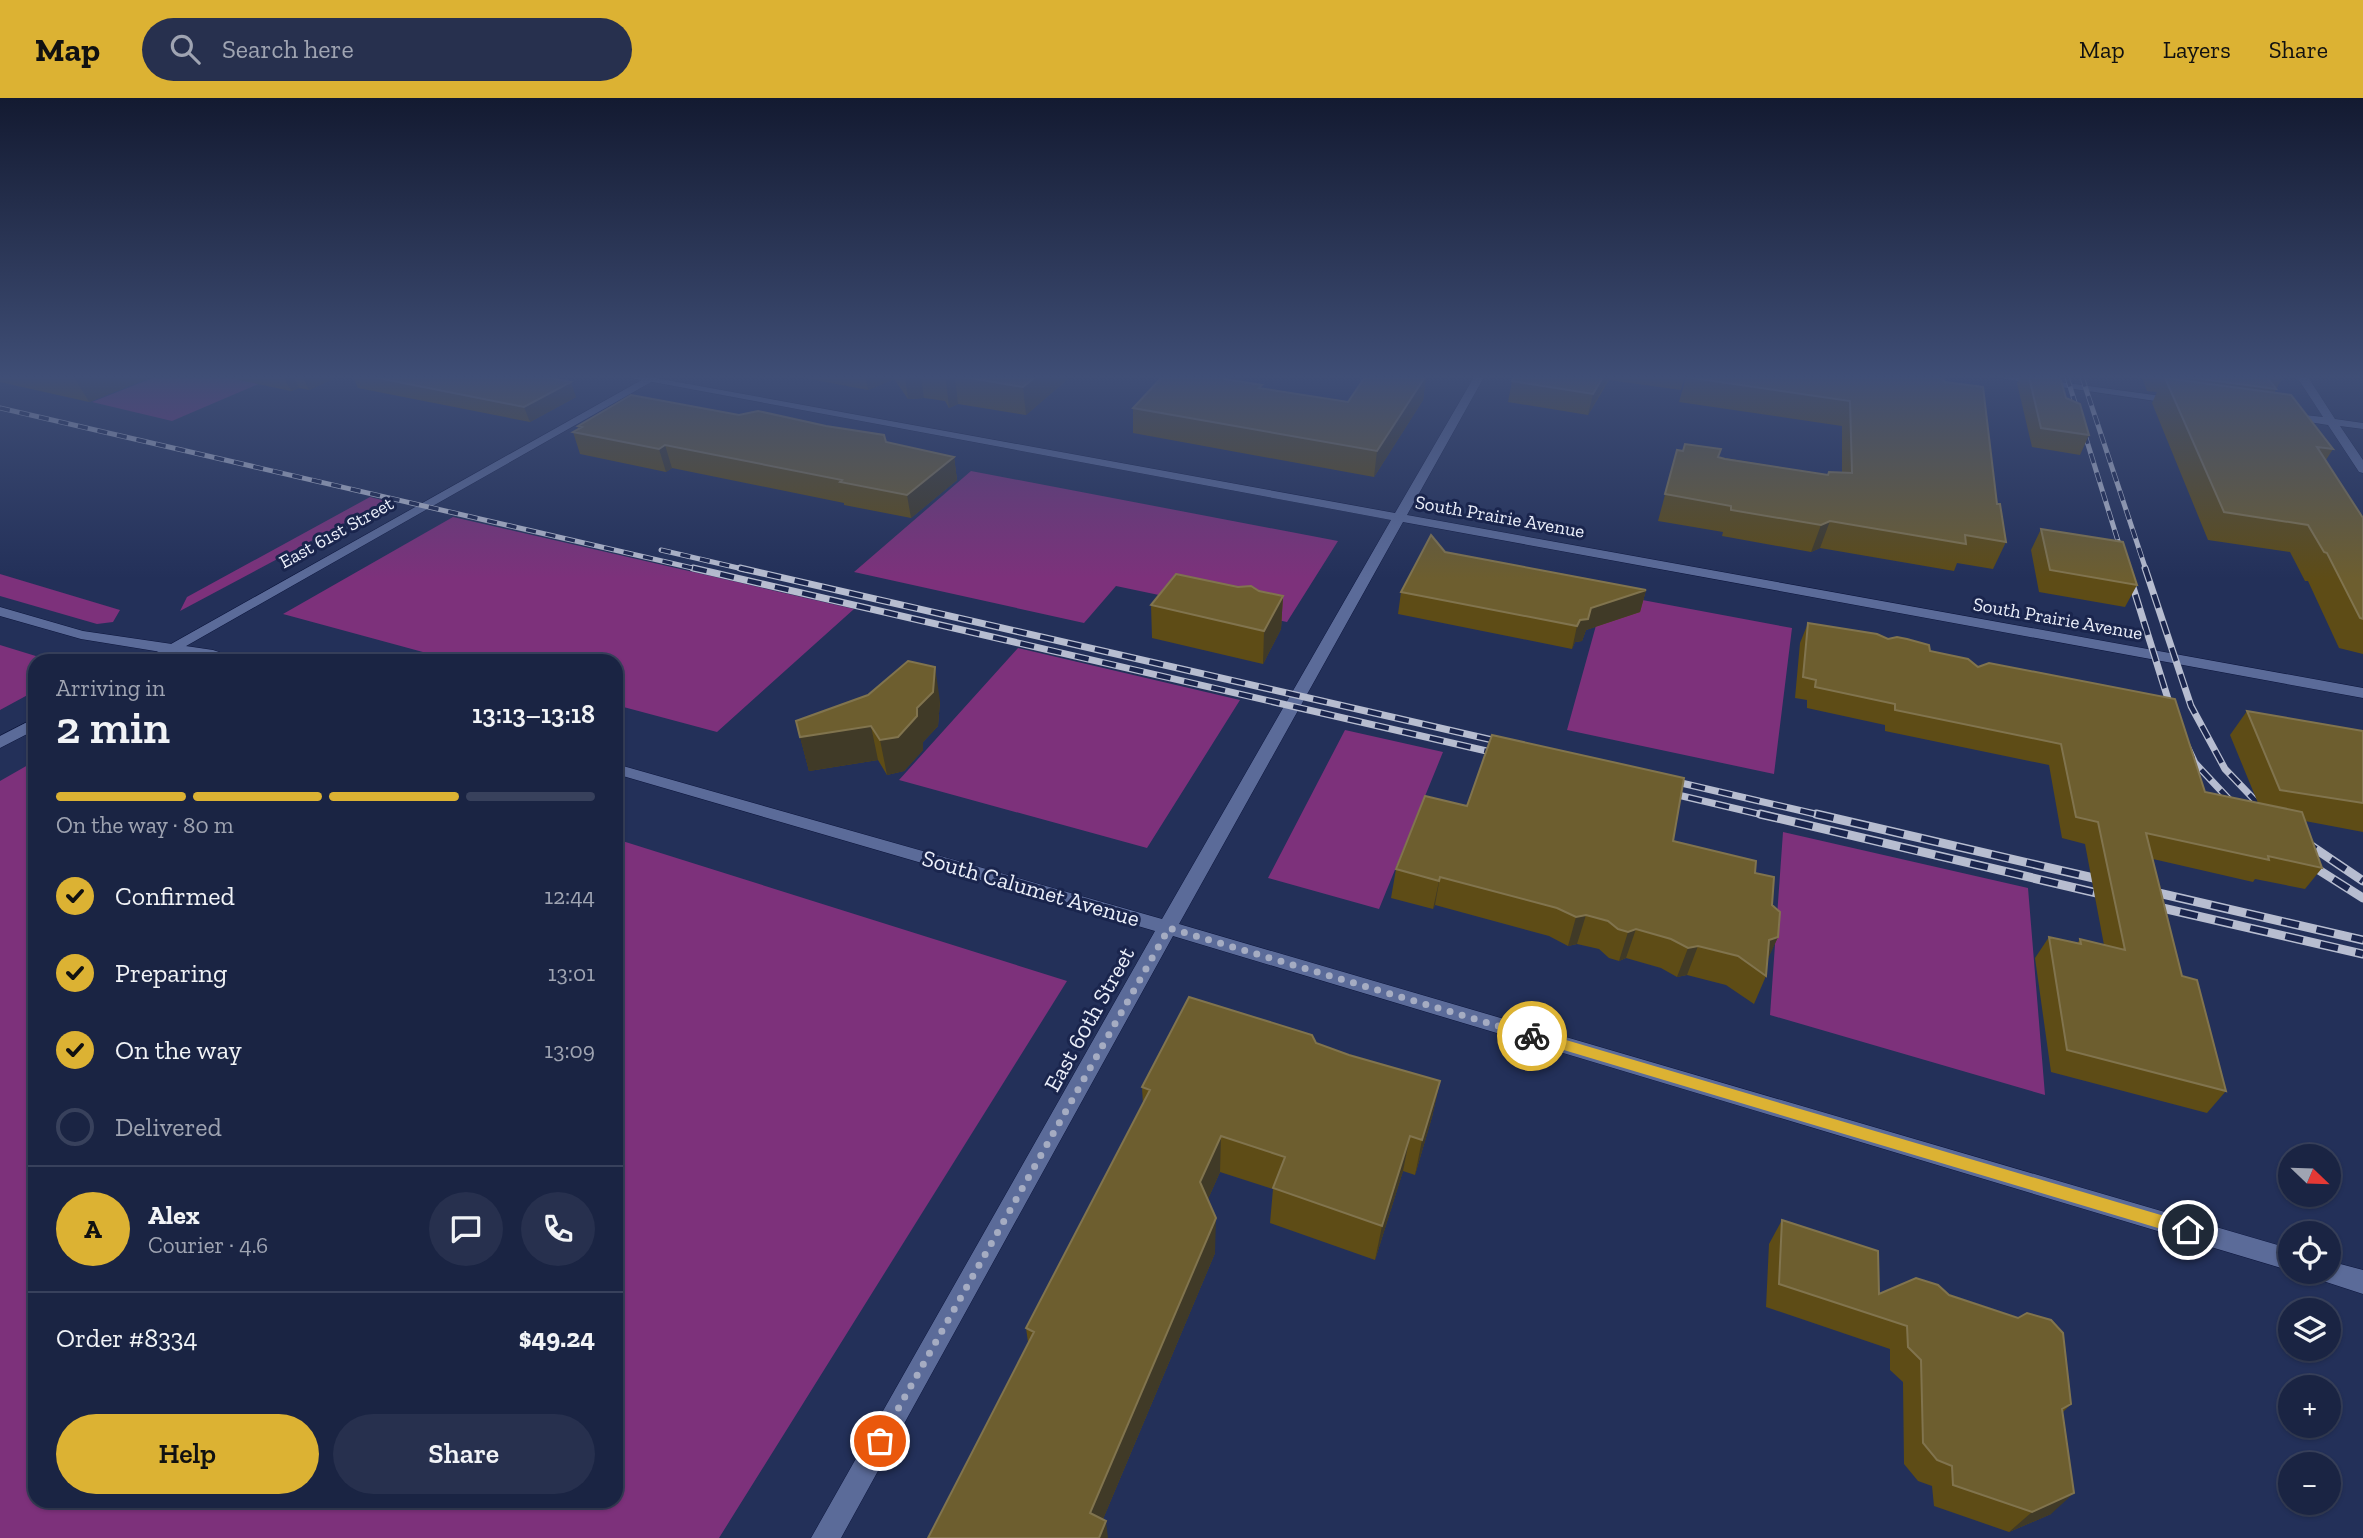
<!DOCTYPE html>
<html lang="en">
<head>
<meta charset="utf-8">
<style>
	:root { --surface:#1a2443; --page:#27304e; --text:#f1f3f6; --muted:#9fa4b2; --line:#38415c; --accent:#dcb233 }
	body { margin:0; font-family:"Zilla Slab",serif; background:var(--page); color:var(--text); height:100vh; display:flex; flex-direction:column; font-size:26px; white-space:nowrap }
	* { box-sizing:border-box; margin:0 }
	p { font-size:23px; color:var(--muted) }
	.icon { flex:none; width:38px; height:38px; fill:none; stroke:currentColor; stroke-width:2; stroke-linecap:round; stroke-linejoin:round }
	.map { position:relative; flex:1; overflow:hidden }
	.drawer { position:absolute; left:28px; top:556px; width:595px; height:854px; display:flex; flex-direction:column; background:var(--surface); border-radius:21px; box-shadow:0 2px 5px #0004,0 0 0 2px var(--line) }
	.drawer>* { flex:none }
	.needle { width:46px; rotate:113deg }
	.tools { position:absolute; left:2278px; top:1046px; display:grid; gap:14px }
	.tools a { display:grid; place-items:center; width:63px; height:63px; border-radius:50%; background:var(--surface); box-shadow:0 2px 5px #0004,0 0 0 2px var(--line); font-size:35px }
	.pin { position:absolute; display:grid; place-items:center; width:60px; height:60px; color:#fff; margin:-30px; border:4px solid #fff; border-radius:50%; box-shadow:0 2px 7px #0007 }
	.courier { position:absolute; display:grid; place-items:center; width:70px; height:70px; margin:-35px; border:5px solid #dcb233; border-radius:50%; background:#fff; color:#222; box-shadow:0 2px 9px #0007 }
	.headline em { font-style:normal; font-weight:600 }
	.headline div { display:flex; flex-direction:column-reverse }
	.headline { display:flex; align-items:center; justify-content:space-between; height:119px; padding:0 28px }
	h1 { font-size:46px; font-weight:600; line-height:52px }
	.bar { display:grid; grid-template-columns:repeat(4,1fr); gap:10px 7px; align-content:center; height:84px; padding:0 28px }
	.bar i { height:9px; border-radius:5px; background:var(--line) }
	.bar .current { background:var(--accent) }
	.bar p { grid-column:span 4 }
	.line { display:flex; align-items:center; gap:18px; padding:0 28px; border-top:2px solid var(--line) }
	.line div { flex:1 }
	.round { display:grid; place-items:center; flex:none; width:74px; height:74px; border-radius:37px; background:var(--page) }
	ol { padding:0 28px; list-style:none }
	li { display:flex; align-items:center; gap:21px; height:77px }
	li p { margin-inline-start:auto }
	li .icon { padding:7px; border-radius:50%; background:var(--accent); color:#111; stroke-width:4 }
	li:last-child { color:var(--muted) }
	li i { width:38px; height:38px; border:4px solid var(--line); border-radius:50% }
	.primary-button { display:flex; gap:14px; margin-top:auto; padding:14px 28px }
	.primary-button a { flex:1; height:80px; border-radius:42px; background:var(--accent); color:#111; font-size:28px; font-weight:600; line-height:80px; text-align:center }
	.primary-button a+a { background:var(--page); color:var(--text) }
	header { display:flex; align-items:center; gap:42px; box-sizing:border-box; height:98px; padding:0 35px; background:var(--accent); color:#111 }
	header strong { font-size:33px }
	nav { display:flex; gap:38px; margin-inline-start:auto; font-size:24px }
	.search { width:490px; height:63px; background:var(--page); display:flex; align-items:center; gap:18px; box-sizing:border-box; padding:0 24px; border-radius:38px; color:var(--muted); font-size:26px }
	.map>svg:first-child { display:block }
	.green { fill:#7d317b }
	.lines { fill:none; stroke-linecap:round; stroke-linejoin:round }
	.minor-casing { stroke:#0d163d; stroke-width:1 }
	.tertiary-casing { stroke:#0d163d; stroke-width:1 }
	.minor { fill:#5b6b99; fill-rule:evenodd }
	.tertiary { fill:#5b6b99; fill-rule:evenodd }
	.rail-far2-casing { stroke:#b7bdd0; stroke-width:5 }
	.rail-far1-casing { stroke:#b7bdd0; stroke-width:7 }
	.rail-casing { stroke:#b7bdd0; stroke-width:9 }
	.rail-far2 { stroke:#1a254d; stroke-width:3.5; stroke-dasharray:10; stroke-linecap:butt }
	.rail-far1 { stroke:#1a254d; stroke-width:4.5; stroke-dasharray:14; stroke-linecap:butt }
	.rail { stroke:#1a254d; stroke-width:6; stroke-dasharray:18; stroke-linecap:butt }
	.wall { fill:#5e4c16 }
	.shaded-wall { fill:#403a27 }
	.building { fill:#6d5e2f; stroke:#81744e; stroke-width:2 }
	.route { fill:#dcb233 }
	.done { stroke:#a5acc2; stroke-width:7; stroke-dasharray:0 12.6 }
	.labels { text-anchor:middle; stroke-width:6; stroke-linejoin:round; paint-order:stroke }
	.far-street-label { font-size:19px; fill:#ebeffa; stroke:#1a254d }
	.street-label { font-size:23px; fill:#ebeffa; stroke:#1a254d }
</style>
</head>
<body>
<header>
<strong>Map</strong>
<div class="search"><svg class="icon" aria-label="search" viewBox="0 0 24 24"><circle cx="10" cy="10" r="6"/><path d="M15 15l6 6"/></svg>Search here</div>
<nav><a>Map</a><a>Layers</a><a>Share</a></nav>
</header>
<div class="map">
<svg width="2363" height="1440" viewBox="0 0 2363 1440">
	<rect width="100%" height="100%" fill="#233059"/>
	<!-- green -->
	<path class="green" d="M155,279H275L172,323L92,304Z
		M971,373L1338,443L1287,524L1116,488L1084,525L854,474Z
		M370,399L386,403L180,513L187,499Z
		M453,419L854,511L717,634L616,607V564L456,563L283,516Z
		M0,476L120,512L113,524L97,526L0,498Z
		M1605,495L1792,530L1774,676L1567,632Z
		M0,547L52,563L35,564V593L0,612Z
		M1018,550L1240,602L1147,750L899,682Z
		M1345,632L1443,654L1379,811L1268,780Z
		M35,663V1404H616V741L1067,883L719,1440H0V683Z
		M1783,734L2028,790L2045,997L1770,917Z"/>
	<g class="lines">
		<!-- minor casing -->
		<g class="minor-casing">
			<path id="minor" d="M626,279H650L1395,415L1474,279H1484L1407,417L2363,590V600L1403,424L1179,826L2291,1151V1173L1173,838L841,1440H811L1155,833L616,676V666L1162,821L1391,422Z
				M0,509L83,533L213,552L249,564H223L81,541L0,518Z
				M2329,1163L2363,1172V1196L2320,1182L2317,1174H2329Z"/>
		</g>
		<!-- tertiary casing -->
		<g class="tertiary-casing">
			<path id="tertiary" d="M647,279H660L158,564H139Z
				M1992,279H2023L2176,300L2181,303L2176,306Z
				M2297,279H2308L2335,321L2363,325V331L2340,328L2363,362V375L2359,374L2328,327L2283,320V316L2287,315L2323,319Z
				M35,620V632L0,650V638Z"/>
		</g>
		<!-- minor -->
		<use href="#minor" class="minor"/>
		<!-- tertiary -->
		<use href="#tertiary" class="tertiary"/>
		<!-- rail-far2 casing -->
		<g class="rail-far2-casing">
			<path id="rail-far2" d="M2067,279L2127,472
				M2082,279L2146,472
				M0,310L701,472
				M661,452L747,472"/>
		</g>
		<!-- rail-far1 casing -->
		<g class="rail-far1-casing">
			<path id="rail-far1" d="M693,470L1504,657
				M740,470L1510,646
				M2127,470L2173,617
				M2145,470L2191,608L2225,671L2270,718
				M2187,648L2195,665L2240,713
				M1664,681L1824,718
				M1661,693L1767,718"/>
		</g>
		<!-- rail casing -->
		<g class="rail-casing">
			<path id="rail" d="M1760,716L2114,799
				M1816,716L2111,784
				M2301,741L2363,783
				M2303,762L2363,800
				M2141,791L2363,842
				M2145,806L2363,856"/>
		</g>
		<!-- rail-far2 -->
		<use href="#rail-far2" class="rail-far2"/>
		<!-- rail-far1 -->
		<use href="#rail-far1" class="rail-far1"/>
		<!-- rail -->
		<use href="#rail" class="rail"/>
	</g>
	<!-- wall -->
	<path class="wall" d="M0,279H151L89,304L0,284Z
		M225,279H337L309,292L299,290L291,293Z
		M353,279H546L576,299L530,324L358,290Z
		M799,279H1070L1026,317L958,306L949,310L945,303L924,300L908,301L894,281L868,292Z
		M1162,279H1247L1243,284L1262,290L1348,304L1365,279H1426L1423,302L1374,379L1133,335V310Z
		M1514,279H1685L1681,292L1609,282L1588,317L1508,304L1512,283Z
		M1686,279H1932L1997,406L2006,444L1993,471L1957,465L1954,473L1820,450L1811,454L1722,438L1723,434L1658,423L1677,352L1827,377L1829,374L1842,375V328L1679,304Z
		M2020,279H2029L2066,300L2089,337L2080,357L2032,349L2017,285Z
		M2141,279H2283L2274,295L2333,351L2326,362L2363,420V556L2339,550L2308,483H2305L2290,454L2208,442L2152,305L2157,294L2147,293L2142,280Z
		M578,328L886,344L954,359L957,382L911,420L844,407V405L672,370L666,374L580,356L573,334L578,330Z
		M2041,431L2137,487L2125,509L2039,494L2031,452Z
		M1445,454L1646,492L1640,514L1586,532L1582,543L1575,544L1572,551L1398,516L1401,494Z
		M1259,493L1283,498L1281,531L1263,566L1152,540L1151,507Z
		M1808,525L1888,541L1978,569L2205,694L2258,705L2230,637L2247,613L2363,633V734L2305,723L2322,770L2305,791L2255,781L2253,784L2153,761L2182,878L2226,993L2207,1015L2051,974L2035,860L2049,839L2077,846L2080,841L2104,847L2085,746L2062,740L2049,667L1885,633V627L1807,610V602L1795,600L1800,545Z
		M940,603L938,628L923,644V652L904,673L887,677L878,662L809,673L796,623Z
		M1467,708L1673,743L1755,775L1772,807L1778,839L1767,862L1766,878L1754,906L1726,887L1687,877L1677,879L1661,870L1626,860L1619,863L1609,860L1599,851L1577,846L1568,848L1549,838L1435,807L1433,811L1391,800L1396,771Z
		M1316,945L1349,957L1440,983L1432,1019L1415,1077L1403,1073L1375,1162L1270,1125L1273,1091L1220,1074L1208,1101L1215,1155L1103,1421L1028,1244L1026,1230L1143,1007L1142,989Z
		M1782,1122L1879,1196L2071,1306L2062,1315L2051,1416L2009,1434L1934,1408L1932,1388L1918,1383L1904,1366L1903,1284L1890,1272V1251L1766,1209L1769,1146Z"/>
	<!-- shaded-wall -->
	<path class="shaded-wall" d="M74,279H151L89,304Z
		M284,279H294L299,290L291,293Z
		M303,279H337L309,292Z
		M866,279H894V281L868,292Z
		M905,279H921L924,300L908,301Z
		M952,279H955L958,306L949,310L946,282Z
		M1035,279H1070L1026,317L1023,289Z
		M1225,279H1247L1223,305Z
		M1425,279H1426L1423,302L1374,379L1377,353Z
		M1603,279H1609L1588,317L1593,296Z
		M571,284L576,299L530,324L524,309Z
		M665,347L672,370L666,374L659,351Z
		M954,359L957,382L911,420L907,397Z
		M1830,423L1820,450L1811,454L1821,427Z
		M1646,492L1640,514L1586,532L1582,543L1575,544L1572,551L1577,528L1580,522L1591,510Z
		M1283,498L1281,531L1263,566L1264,533Z
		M935,569L940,603L938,628L923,644V652L904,673L887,677L880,642Z
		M871,628L878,662L809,673L800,639Z
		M1440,779L1435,807L1433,811L1439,783Z
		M1586,817L1577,846L1568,848L1576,819Z
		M1636,831L1626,860L1619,863L1628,834Z
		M1778,839L1765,867L1769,842Z
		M1698,848L1687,877L1677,879L1688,850Z
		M1440,983L1432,1019L1415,1077L1422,1042Z
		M1221,1038L1220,1074L1200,1119V1084Z
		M1410,1038L1403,1073L1375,1162L1382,1128Z
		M1216,1120L1215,1155L1095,1440L1090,1415Z
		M2074,1395L2051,1416L2009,1434L2032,1414Z
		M1106,1423L1108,1440H1099Z"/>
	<!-- building -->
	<path class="building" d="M373,279H546L571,284L524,309Z
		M964,279H1035L1023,289Z
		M1162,279H1225L1224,281L1262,287L1259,290L1348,304L1365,279H1425L1377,353L1133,310Z
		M1514,279H1603L1593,296L1512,283Z
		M1686,279H1932L1943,281L1945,284L1983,289L1997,406H2000L2006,444L1965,437L1966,446L1830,423L1821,427L1731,412V408L1665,396L1677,352L1683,353L1685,346L1721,351L1718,359L1725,361L1828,377L1829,374L1852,375L1850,303Z
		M2029,279H2060L2066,300L2080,306L2089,337L2041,330Z
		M2186,279H2267L2276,291Z
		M2165,280L2291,297L2333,351L2317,349L2363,420V521L2360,520L2327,455L2324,454L2308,427L2224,414Z
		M631,297L739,317L758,313L826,328L884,337L886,344L954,359L907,397L840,384L842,382L665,347L659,351L573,334L582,329L578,328Z
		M2041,431L2123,444L2137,487L2050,472Z
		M1431,437L1445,454L1646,492L1591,510L1588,521L1580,522L1577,528L1401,494Z
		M1176,476L1238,489L1251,488L1259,493L1283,498L1264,533L1151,507Z
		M1808,525L1877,536L1888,541L1897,539L1907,541L1929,547L1930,553L1968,561L1978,569L1989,565L2175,601L2205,694L2302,714L2322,770L2268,758L2269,762L2146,735L2182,878L2197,882L2226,993L2067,952L2049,839L2081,846L2080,841L2125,852L2098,724L2076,719L2061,646L1895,612V606L1815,589L1816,582L1803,579Z
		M908,563L935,569L933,594L917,610V618L898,639L880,642L871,628L800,639L796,623L868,597Z
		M2247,613L2363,633V705L2280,692Z
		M1492,637L1684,680L1673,743L1756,763L1755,775L1774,779L1772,807L1780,814L1778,839L1769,842L1766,878L1738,858L1698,848L1688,850L1671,841L1636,831L1628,834L1618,831L1608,823L1586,817L1576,819L1557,810L1440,779L1439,783L1396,771L1425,698L1467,708Z
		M1189,899L1312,937L1316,945L1349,957L1440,983L1422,1042L1410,1038L1382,1128L1273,1090L1285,1059L1221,1038L1200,1084L1216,1120L1090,1415L1106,1423L1099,1440H928L1034,1234L1026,1230L1150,992L1142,989Z
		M1782,1122L1878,1153L1879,1196L1916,1180L1938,1187L1949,1197L2018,1220L2027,1215L2051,1222L2063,1235L2071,1306L2062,1311L2074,1395L2032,1414L1953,1387L1952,1368L1937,1362L1923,1345L1921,1262L1908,1249L1907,1228L1779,1186Z"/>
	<!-- sky -->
	<linearGradient id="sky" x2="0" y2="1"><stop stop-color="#131a31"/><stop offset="0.58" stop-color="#3f4e76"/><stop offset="1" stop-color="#3f4e76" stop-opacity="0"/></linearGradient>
	<rect width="2363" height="481" fill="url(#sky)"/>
	<!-- route -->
	<path class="route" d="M1532,932L2188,1125L2194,1127L2196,1132L2194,1137L2188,1139L1527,941V934Z"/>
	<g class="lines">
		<!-- done -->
		<path class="done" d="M880,1343L1169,830L1532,938"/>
	</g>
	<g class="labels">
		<!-- far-street labels -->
		<g class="far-street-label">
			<text transform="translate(1500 418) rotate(10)" y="7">South Prairie Avenue</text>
			<text transform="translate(336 434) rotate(-29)" y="7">East 61st Street</text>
			<text transform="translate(2058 520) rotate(10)" y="7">South Prairie Avenue</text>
		</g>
		<!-- street labels -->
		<g class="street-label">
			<text transform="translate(1031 790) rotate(16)" y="8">South Calumet Avenue</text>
			<text transform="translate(1089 921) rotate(-61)" y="8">East 60th Street</text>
		</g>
	</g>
</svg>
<div class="tools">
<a><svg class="needle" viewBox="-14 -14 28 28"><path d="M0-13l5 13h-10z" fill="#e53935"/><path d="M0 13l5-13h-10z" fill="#9fa4b2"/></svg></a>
<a><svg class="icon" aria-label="locate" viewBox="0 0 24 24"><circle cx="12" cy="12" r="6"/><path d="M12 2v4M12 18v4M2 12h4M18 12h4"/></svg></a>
<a><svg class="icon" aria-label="layers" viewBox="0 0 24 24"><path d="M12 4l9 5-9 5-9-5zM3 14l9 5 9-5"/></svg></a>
<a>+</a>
<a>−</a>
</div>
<div class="pin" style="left:880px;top:1343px;background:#ea580c"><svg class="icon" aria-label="bag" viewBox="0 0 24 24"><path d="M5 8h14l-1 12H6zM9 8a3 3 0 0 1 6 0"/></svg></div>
<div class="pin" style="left:2188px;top:1132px;background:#1f2937"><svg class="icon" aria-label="home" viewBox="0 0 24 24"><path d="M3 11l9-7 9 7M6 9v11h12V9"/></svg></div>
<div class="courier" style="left:1532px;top:938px"><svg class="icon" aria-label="bike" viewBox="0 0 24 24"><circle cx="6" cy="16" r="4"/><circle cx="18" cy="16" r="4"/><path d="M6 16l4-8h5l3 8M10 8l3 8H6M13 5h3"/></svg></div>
<section class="drawer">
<div class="headline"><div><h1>2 min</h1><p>Arriving in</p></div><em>13:13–13:18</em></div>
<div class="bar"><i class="current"></i><i class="current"></i><i class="current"></i><i></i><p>On the way · 80 m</p></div>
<ol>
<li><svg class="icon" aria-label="check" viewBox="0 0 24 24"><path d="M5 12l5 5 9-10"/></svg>Confirmed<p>12:44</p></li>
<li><svg class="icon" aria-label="check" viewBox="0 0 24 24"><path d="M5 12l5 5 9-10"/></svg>Preparing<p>13:01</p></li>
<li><svg class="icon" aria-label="check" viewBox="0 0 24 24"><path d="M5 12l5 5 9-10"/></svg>On the way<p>13:09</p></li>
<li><i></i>Delivered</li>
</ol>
<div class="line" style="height:126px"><b class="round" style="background:var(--accent);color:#111">A</b><div><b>Alex</b><p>Courier · 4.6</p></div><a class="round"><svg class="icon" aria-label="chat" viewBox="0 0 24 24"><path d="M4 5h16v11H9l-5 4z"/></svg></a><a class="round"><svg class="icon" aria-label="phone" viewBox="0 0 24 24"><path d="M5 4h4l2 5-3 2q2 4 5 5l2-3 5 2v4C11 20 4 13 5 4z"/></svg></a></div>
<div class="line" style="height:91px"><div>Order #8334</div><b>$49.24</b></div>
<div class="primary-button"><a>Help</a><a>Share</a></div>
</section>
</div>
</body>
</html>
